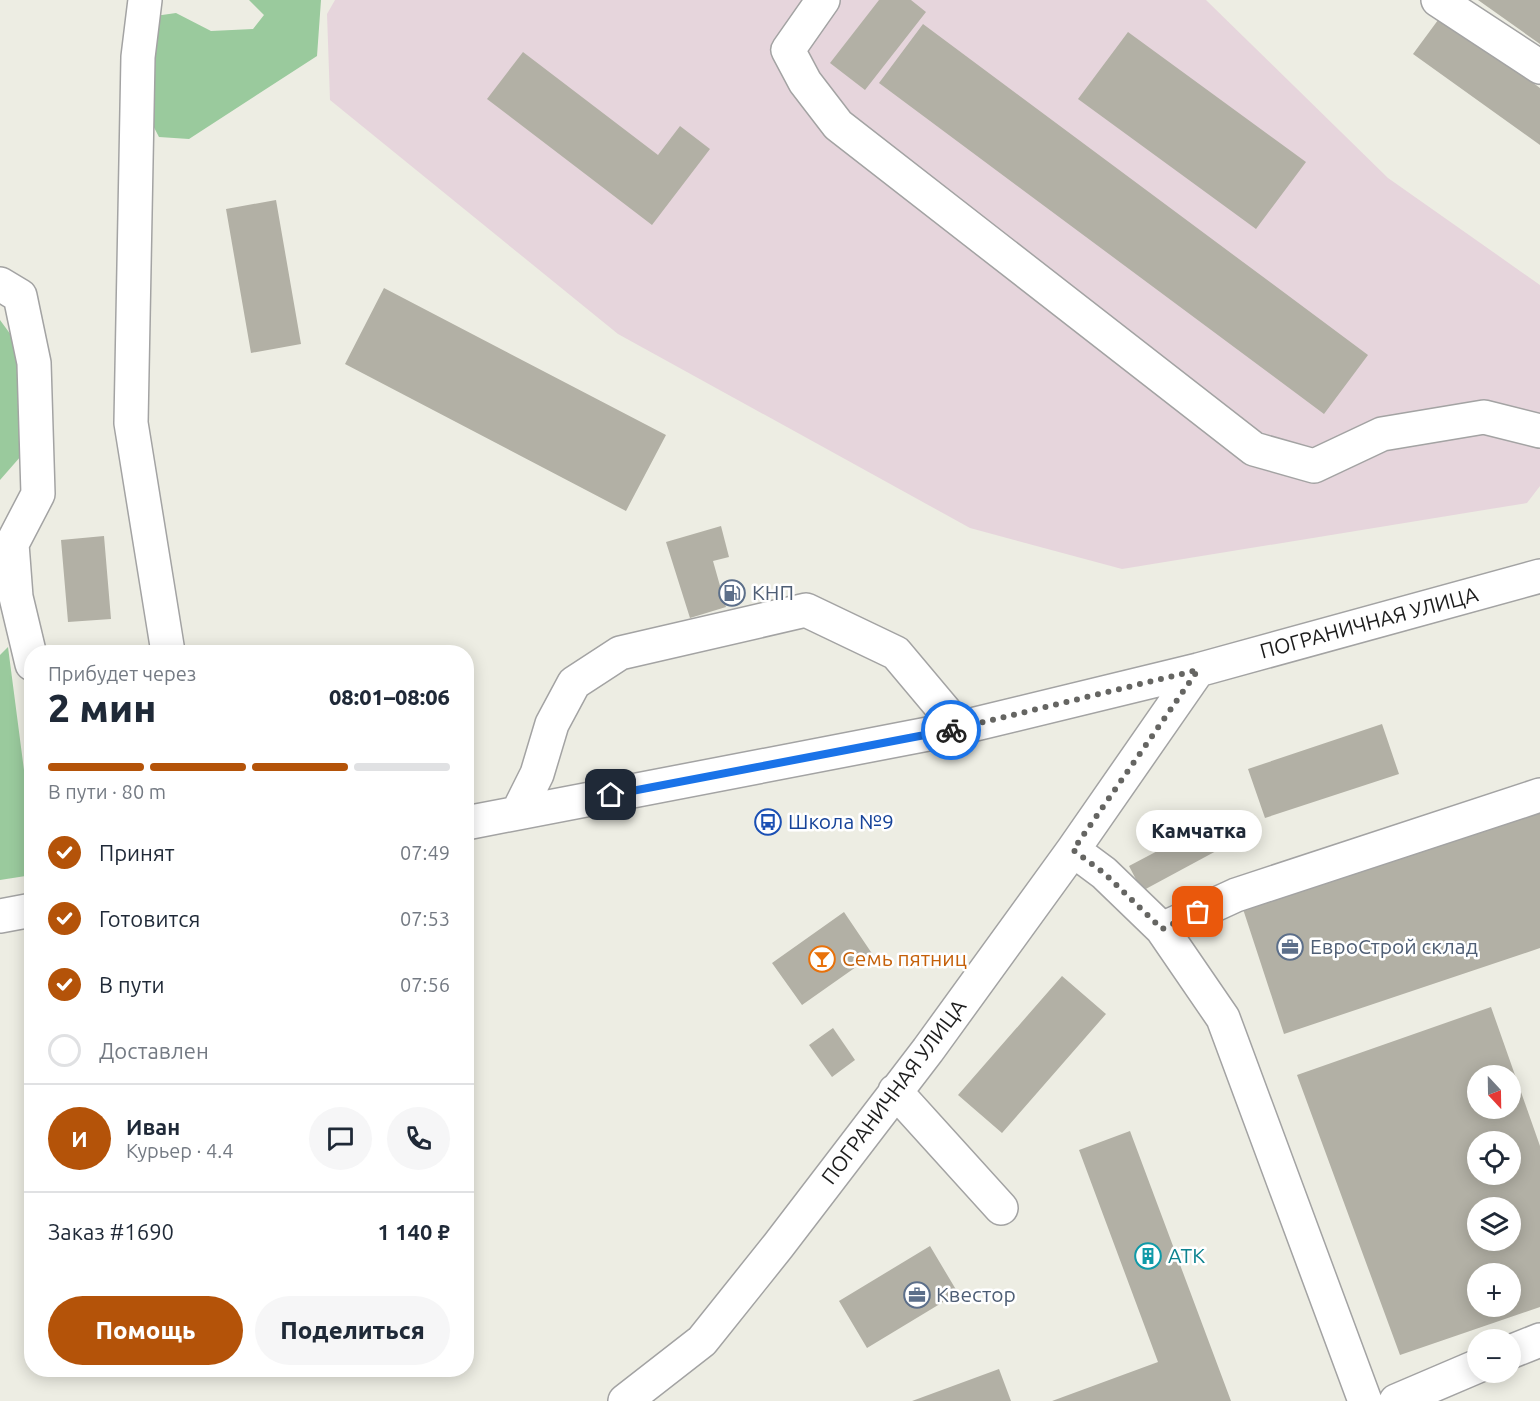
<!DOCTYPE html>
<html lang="ru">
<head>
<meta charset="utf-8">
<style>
	:root { --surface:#fff; --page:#f6f6f7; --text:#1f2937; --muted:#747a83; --line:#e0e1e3; --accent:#b45309 }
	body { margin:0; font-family:Ubuntu,sans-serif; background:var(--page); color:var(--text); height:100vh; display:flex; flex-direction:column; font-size:22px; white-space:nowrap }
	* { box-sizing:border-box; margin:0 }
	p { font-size:20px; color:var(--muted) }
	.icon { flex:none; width:33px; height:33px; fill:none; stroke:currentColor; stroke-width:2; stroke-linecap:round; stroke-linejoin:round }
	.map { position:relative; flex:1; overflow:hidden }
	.sheet { position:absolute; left:24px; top:645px; width:450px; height:732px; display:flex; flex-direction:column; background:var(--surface); border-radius:24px; box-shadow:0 3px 15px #0003 }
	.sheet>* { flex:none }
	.needle { width:39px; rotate:158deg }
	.fabs { position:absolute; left:1467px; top:1065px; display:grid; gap:12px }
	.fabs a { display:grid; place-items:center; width:54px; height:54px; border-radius:50%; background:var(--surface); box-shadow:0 3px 15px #0003; font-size:30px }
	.pin { position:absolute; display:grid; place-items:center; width:51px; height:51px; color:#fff; margin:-26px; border-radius:12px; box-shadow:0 3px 9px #0006 }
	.courier { position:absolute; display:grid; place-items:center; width:60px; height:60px; margin:-30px; border:4px solid #1a73e8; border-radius:50%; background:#fff; color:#222; box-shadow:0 2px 8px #0007 }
	.bubble { position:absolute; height:42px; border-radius:21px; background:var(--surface); box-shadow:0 3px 15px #0003; font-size:20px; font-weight:800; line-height:42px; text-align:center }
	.summary em { font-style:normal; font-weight:800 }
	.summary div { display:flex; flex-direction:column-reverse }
	.summary { display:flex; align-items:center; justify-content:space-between; height:102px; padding:0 24px }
	h1 { font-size:39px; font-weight:800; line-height:45px }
	.bar { display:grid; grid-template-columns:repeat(4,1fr); gap:9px 6px; align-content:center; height:72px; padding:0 24px }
	.bar i { height:8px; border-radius:4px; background:var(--line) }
	.bar .current { background:var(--accent) }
	.bar p { grid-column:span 4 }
	.line { display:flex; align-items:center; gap:15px; padding:0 24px; border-top:2px solid var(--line) }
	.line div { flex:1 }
	.round { display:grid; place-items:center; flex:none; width:63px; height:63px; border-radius:32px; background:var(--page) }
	ol { padding:0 24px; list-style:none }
	li { display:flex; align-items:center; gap:18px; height:66px }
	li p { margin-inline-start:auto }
	li .icon { padding:6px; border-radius:50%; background:var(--accent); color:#fff; stroke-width:4 }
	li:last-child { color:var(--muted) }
	li i { width:33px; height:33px; border:3px solid var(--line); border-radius:50% }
	.primary-button { display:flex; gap:12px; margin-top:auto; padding:12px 24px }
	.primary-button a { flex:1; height:69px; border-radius:36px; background:var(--accent); color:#fff; font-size:24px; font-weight:800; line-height:69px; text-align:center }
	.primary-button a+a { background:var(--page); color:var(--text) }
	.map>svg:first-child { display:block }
	.industrial { fill:#e6d5dc }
	.forest { fill:#9aca9d }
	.building { fill:#b2b0a5; fill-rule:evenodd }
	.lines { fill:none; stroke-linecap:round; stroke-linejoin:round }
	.minor-casing { stroke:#a3a3a3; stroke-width:36 }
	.minor { stroke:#fff; stroke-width:33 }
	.done { stroke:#656562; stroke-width:6; stroke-dasharray:0 10.8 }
	.route { stroke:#1a73e8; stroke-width:8 }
	.labels { text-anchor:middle; stroke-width:5; stroke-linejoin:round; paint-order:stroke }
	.service-label { font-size:21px; fill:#4e5e75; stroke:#fff; text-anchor:start }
	.street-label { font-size:21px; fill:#1c1c1c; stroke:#fff }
	.transit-label { font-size:21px; fill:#164399; stroke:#fff; text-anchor:start }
	.food-label { font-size:21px; fill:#c56008; stroke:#fff; text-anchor:start }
	.culture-label { font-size:21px; fill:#0d838f; stroke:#fff; text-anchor:start }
</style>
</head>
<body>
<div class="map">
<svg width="1540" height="1401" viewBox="0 0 1540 1401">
	<rect width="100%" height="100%" fill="#edede3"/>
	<!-- industrial -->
	<path class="industrial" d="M335,0H1206L1388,178L1540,285V486L1527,503L1122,569L970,528L618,334L330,100L327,14Z"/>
	<!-- forest -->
	<path class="forest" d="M249,0H321L317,56L189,139L159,137L148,116L155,16L176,13L211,31L253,29L264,15Z
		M0,320L11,335L23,373L21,456L0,480Z
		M8,647L31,824L32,875L0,880V655Z"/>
	<!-- building -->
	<path class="building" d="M879,0H911L926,12L865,90L830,63Z
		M1478,0H1540V44Z
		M1441,16L1540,88V145L1413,54Z
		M923,24L1368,355L1324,414L879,83Z
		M1128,32L1306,162L1256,229L1078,99Z
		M523,52L658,155L680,126L710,149L652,225L487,99Z
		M276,200L301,344L251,353L226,209Z
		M384,288L666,435L626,511L345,364Z
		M721,526L729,557L713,561L726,607L690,618L666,542Z
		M104,536L111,619L68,622L61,540Z
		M1382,724L1399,774L1265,818L1248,769Z
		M1540,806V948L1284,1034L1242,906Z
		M1218,819L1231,843L1142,891L1129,866Z
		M844,912L873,955L802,1005L772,963Z
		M1062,976L1106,1014L1002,1133L958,1095Z
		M1491,1007L1540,1146V1307L1400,1355L1297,1075ZM1478,1076H1510V1108H1478ZM1478,1142H1510V1174H1478ZM1478,1208H1510V1240H1478ZM1478,1274H1510V1306H1478Z
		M833,1028L855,1060L832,1077L809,1045Z
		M1130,1131L1231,1401H1052L1158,1362L1079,1150Z
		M930,1246L958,1293L867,1348L839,1301Z
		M999,1369L1011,1401H912Z"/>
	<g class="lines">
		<!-- minor casing -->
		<g class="minor-casing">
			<path id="minor" d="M145,0L138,57L131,423L168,652
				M823,0L788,50L805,82L838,125L1254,449L1314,466L1382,434L1484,417L1540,431
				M1438,0L1540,67
				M0,284L20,296L34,363L38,494L12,544L16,597L32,664
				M518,812L537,774L552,724L574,683L620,653L806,610L896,653L959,728
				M466,823L959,728L1198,670L1540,576
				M1073,850L1104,873L1162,929L1236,895L1540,795
				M0,916L32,910
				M1162,929L1223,1018L1365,1401
				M895,1091L1001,1208
				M1510,1352L1540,1340
				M625,1401L702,1341L778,1246L928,1050L1073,850L1198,670
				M1396,1401L1478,1366"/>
		</g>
		<!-- minor -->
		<use href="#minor" class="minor"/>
	</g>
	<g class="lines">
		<!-- done -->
		<path class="done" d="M951,730L1198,670L1073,850L1104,873L1162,929L1198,912"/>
		<!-- route -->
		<path class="route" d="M611,795L951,730"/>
	</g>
	<!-- icons -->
	<defs>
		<g id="fuel-ring" transform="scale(1.35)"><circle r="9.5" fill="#fff" stroke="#5c6f8a" stroke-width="1.5"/><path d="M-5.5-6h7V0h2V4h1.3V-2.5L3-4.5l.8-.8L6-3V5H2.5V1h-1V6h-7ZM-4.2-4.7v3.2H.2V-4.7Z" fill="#5c6f8a"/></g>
		<g id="bus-ring" transform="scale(1.35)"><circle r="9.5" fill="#fff" stroke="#1a4fb4" stroke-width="1.5"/><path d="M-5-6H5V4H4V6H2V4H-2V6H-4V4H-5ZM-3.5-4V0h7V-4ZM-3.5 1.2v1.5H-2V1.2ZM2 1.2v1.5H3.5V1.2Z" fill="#1a4fb4"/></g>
		<g id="office-ring" transform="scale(1.35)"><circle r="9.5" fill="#fff" stroke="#5c6f8a" stroke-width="1.5"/><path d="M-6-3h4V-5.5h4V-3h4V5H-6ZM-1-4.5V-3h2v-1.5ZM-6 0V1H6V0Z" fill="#5c6f8a"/></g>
		<g id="bar-ring" transform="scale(1.35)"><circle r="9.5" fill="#fff" stroke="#e8710a" stroke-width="1.5"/><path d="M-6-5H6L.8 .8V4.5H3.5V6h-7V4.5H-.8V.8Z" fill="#e8710a"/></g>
		<g id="building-ring" transform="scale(1.35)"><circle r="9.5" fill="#fff" stroke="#0f9aa8" stroke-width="1.5"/><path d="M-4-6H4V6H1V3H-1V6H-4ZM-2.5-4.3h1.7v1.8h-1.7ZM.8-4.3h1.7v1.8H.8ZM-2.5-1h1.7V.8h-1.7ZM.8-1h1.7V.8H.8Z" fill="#0f9aa8"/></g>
	</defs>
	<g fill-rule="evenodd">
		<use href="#fuel-ring" x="732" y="593"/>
		<use href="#bus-ring" x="768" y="822"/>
		<use href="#office-ring" x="1290" y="947"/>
		<use href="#bar-ring" x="822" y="959"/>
		<use href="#building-ring" x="1148" y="1256"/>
		<use href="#office-ring" x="917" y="1295"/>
	</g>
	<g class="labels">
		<!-- service labels -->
		<g class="service-label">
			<text x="752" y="600">КНП</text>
			<text x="1310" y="954">ЕвроСтрой склад</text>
			<text x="936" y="1302">Квестор</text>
		</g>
		<!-- street labels -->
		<g class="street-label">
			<text transform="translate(1369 623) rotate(-15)" y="7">ПОГРАНИЧНАЯ УЛИЦА</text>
			<text transform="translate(894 1092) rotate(-53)" y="7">ПОГРАНИЧНАЯ УЛИЦА</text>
		</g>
		<!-- transit labels -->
		<g class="transit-label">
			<text x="788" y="829">Школа №9</text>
		</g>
		<!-- food labels -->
		<g class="food-label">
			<text x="842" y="966">Семь пятниц</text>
		</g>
		<!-- culture labels -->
		<g class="culture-label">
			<text x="1168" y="1263">АТК</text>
		</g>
	</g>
</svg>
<div class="fabs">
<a><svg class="needle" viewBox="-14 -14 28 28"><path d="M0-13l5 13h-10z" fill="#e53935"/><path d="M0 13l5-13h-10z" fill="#747a83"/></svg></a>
<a><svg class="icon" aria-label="locate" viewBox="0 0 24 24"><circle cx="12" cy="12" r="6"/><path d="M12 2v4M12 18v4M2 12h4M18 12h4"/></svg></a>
<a><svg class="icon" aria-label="layers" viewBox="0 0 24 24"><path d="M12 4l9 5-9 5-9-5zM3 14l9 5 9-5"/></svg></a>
<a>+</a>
<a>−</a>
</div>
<div class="pin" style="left:1198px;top:912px;background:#ea580c"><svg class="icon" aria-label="bag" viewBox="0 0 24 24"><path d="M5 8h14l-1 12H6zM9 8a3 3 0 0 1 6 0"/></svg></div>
<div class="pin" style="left:611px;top:795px;background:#1f2937"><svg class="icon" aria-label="home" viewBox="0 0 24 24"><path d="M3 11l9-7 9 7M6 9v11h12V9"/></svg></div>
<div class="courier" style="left:951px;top:730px"><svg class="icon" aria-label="bike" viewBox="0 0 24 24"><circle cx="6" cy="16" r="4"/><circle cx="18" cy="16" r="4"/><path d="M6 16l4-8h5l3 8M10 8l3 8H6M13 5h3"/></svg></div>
<div class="bubble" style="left:1136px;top:810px;width:126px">Камчатка</div>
<section class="sheet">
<div class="summary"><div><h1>2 мин</h1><p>Прибудет через</p></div><em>08:01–08:06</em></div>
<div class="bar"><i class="current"></i><i class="current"></i><i class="current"></i><i></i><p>В пути · 80 m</p></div>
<ol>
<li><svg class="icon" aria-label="check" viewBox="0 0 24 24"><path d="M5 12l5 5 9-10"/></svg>Принят<p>07:49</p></li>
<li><svg class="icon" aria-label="check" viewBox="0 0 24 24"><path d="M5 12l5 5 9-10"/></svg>Готовится<p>07:53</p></li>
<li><svg class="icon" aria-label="check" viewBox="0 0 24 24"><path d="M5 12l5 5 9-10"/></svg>В пути<p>07:56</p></li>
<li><i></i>Доставлен</li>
</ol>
<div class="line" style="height:108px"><b class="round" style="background:var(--accent);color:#fff">И</b><div><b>Иван</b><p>Курьер · 4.4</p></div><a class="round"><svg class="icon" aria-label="chat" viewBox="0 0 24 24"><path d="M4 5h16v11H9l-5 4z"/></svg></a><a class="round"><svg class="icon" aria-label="phone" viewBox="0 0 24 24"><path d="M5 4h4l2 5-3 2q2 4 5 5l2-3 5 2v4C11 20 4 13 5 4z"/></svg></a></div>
<div class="line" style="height:78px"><div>Заказ #1690</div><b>1 140 ₽</b></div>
<div class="primary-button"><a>Помощь</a><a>Поделиться</a></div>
</section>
</div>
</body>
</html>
